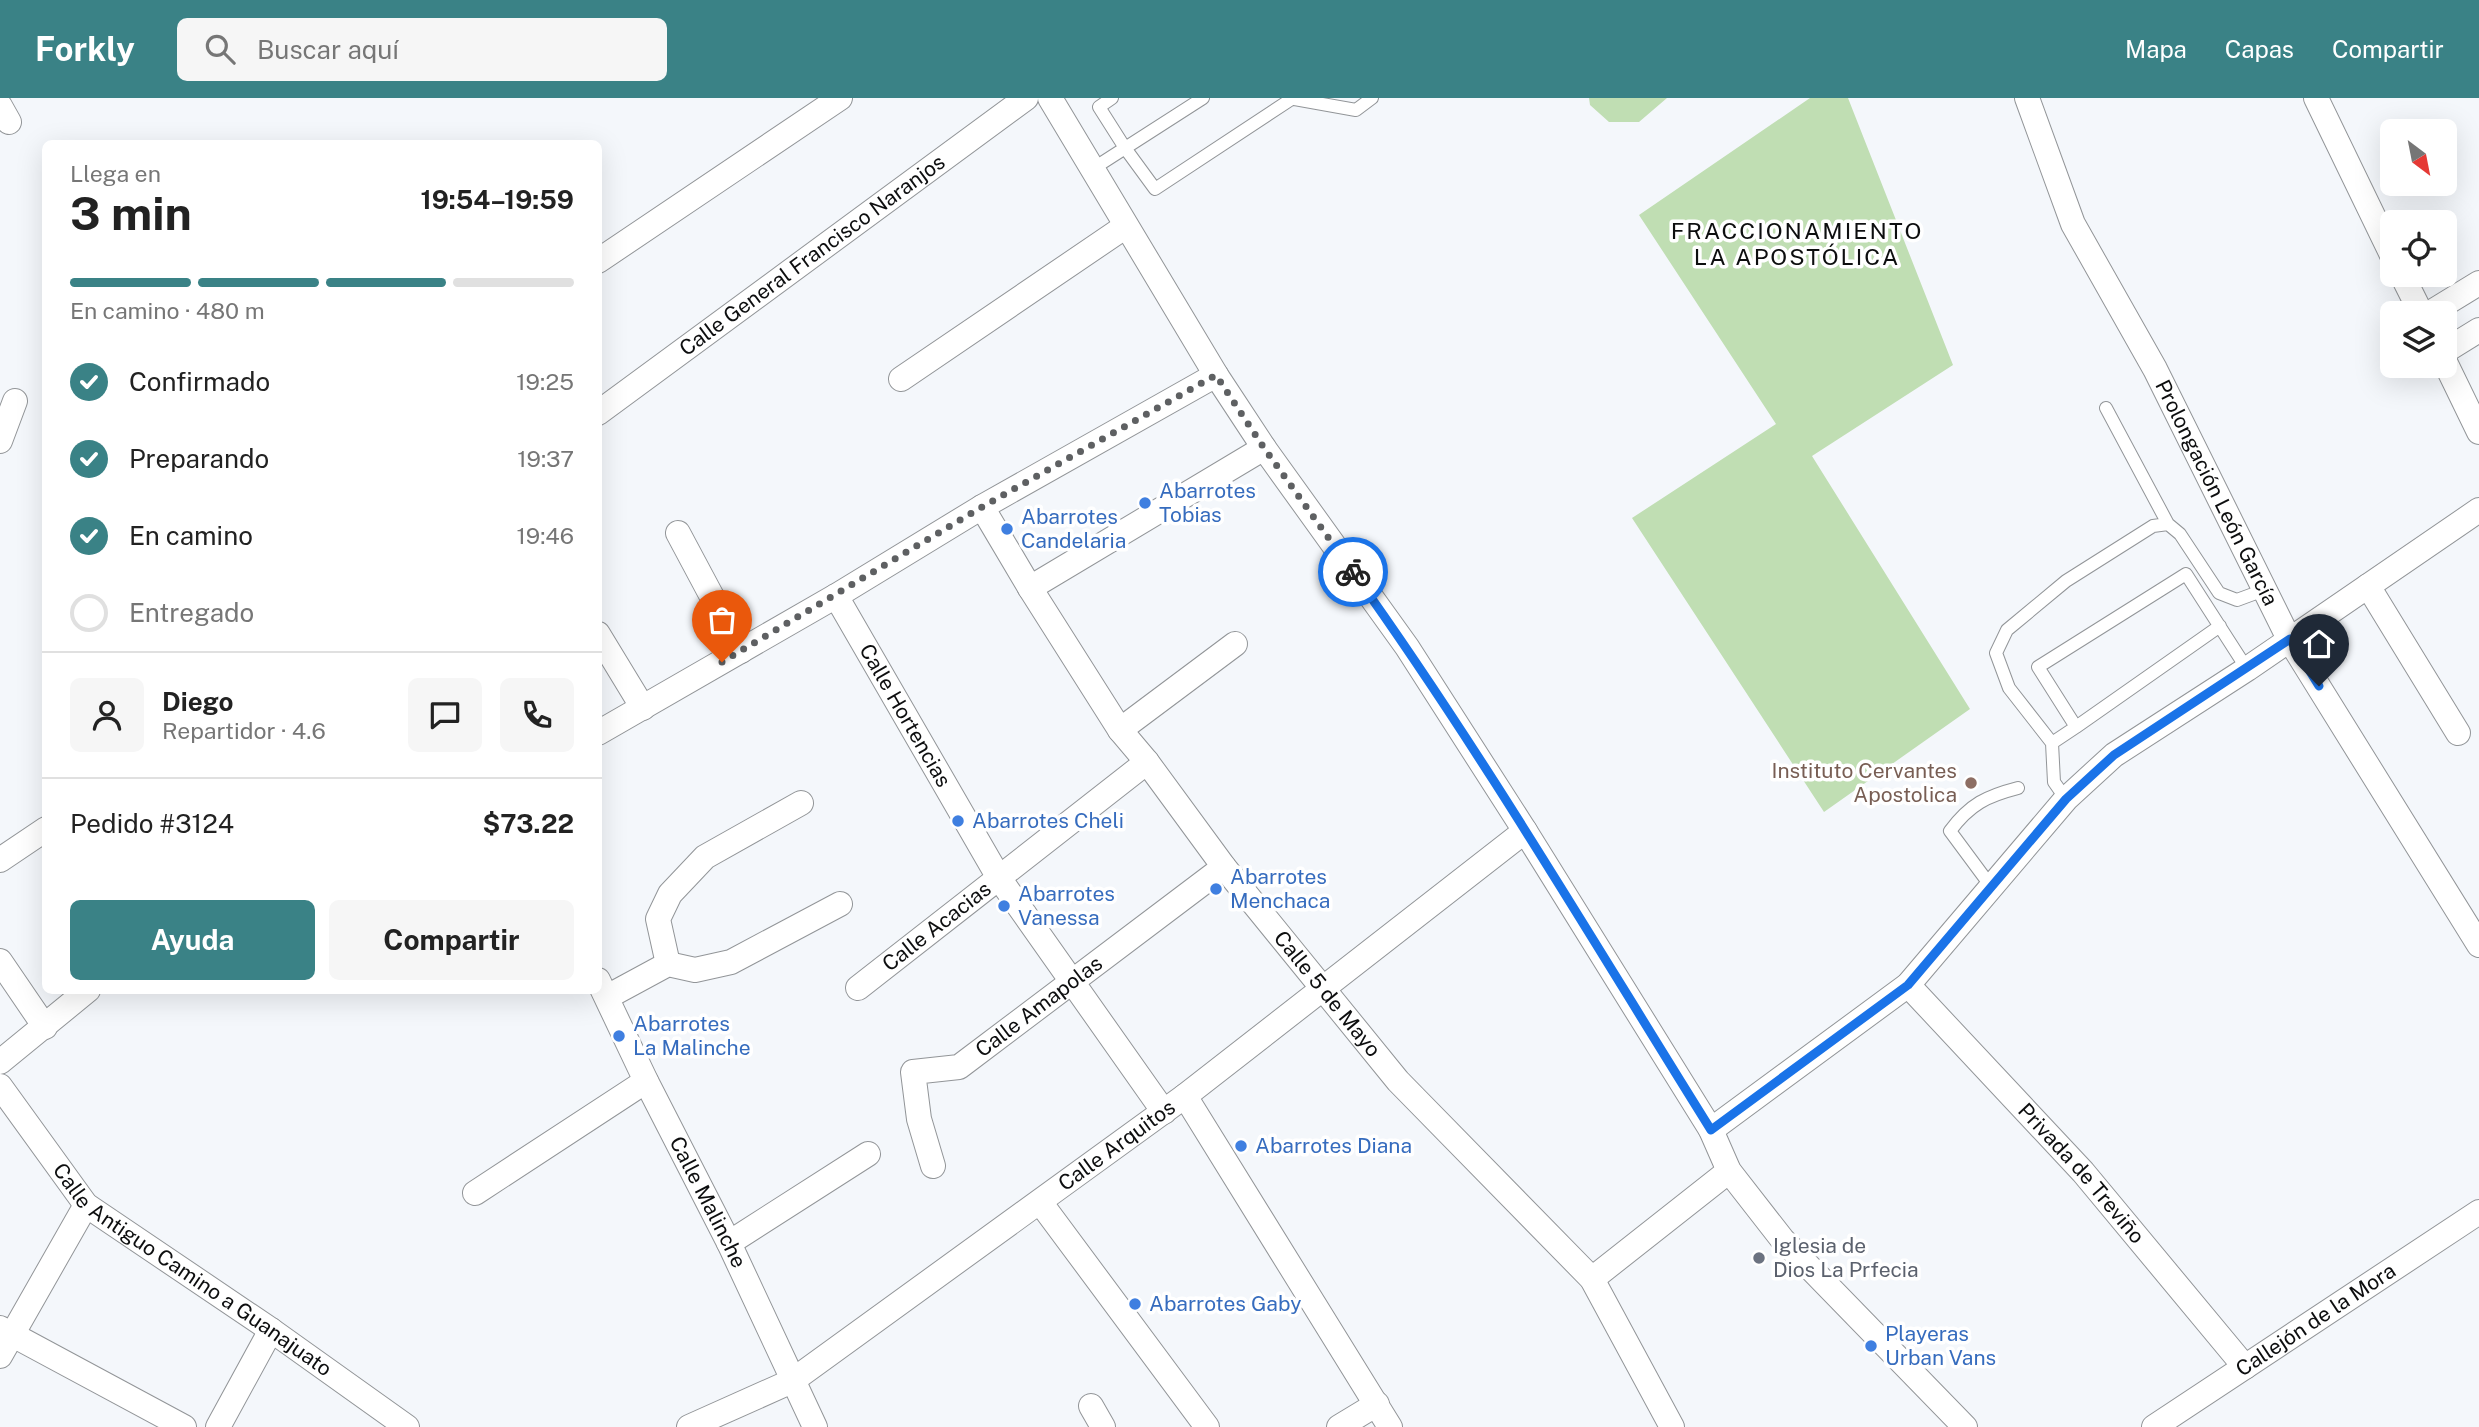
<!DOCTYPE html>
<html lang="es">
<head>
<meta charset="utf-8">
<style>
	:root { --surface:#fff; --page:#f6f6f6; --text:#222; --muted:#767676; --line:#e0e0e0; --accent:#3a8286 }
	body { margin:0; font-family:"Public Sans",sans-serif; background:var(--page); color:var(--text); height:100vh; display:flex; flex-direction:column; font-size:26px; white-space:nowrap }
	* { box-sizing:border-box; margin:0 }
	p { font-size:23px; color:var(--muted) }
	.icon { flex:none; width:38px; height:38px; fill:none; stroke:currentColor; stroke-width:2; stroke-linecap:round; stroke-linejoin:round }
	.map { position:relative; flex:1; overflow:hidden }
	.details { position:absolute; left:42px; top:42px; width:560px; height:854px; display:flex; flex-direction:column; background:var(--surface); border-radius:10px; box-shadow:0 7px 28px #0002 }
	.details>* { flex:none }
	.needle { width:46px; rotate:148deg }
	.buttons { position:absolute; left:2380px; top:21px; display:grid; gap:14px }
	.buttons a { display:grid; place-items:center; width:77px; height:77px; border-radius:10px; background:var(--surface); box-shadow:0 7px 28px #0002; font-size:35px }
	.pin { position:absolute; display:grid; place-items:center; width:60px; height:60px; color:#fff; margin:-72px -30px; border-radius:50% 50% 50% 0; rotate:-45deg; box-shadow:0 0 7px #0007 }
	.pin .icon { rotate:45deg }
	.courier { position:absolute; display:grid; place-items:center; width:70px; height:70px; margin:-35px; border:5px solid #1a73e8; border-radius:50%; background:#fff; color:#222; box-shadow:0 2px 9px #0007 }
	.head em { font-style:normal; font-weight:700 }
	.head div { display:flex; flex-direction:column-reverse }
	.head { display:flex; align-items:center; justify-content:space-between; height:119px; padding:0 28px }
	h1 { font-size:46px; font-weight:700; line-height:52px }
	.bar { display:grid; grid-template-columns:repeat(4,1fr); gap:10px 7px; align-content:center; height:84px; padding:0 28px }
	.bar i { height:9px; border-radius:5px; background:var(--line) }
	.bar .on { background:var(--accent) }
	.bar p { grid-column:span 4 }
	.line { display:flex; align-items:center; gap:18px; padding:0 28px; border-top:2px solid var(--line) }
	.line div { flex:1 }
	.round { display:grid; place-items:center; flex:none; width:74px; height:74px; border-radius:10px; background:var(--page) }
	ol { padding:0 28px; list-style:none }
	li { display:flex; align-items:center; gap:21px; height:77px }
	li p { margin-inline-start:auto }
	li .icon { padding:7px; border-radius:50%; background:var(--accent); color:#fff; stroke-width:4 }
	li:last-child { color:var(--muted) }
	li i { width:38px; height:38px; border:4px solid var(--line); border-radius:50% }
	.action { display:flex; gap:14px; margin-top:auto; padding:14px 28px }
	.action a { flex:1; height:80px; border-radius:10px; background:var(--accent); color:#fff; font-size:28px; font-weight:700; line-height:80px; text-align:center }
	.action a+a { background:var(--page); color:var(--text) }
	header { display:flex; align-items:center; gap:42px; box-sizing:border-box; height:98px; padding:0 35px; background:var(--accent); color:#fff }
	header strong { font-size:33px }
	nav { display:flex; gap:38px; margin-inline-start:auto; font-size:24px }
	.search { width:490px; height:63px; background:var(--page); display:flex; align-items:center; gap:18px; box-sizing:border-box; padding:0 24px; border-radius:10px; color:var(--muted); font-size:26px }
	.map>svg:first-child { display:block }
	.green { fill:#c0deb3 }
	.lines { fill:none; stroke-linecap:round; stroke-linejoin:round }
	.lane-casing { stroke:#929598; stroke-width:14 }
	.street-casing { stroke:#929598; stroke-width:26 }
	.lane { stroke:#fff; stroke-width:12 }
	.street { stroke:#fff; stroke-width:24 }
	.done { stroke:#5e6062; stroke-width:7; stroke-dasharray:0 12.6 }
	.route { stroke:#1a73e8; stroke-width:9 }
	.shop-dot { fill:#3f7fe0; stroke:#fff; stroke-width:2.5 }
	.education-dot { fill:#8d6e63; stroke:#fff; stroke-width:2.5 }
	.worship-dot { fill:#6b7280; stroke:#fff; stroke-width:2.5 }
	.labels { text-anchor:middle; stroke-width:7; stroke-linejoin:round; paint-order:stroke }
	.street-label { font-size:21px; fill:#0d0e0f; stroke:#fff }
	.shop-label { font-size:21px; fill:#366cbe; stroke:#fff; text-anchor:start }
	.education-label { font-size:21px; fill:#785e54; stroke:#fff; text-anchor:end }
	.worship-label { font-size:21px; fill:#5b616d; stroke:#fff; text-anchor:start }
	.neighbourhood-label { font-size:23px; letter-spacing:2px; fill:#0d0e0f; stroke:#fff }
</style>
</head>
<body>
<header>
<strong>Forkly</strong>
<div class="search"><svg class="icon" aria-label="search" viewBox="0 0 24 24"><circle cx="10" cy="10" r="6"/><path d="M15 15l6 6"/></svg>Buscar aquí</div>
<nav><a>Mapa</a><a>Capas</a><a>Compartir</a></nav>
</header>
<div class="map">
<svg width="2479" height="1329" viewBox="0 0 2479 1329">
	<rect width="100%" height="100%" fill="#f4f7fb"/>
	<!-- green -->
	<path class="green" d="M1589,0H1667L1639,24H1609L1590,7Z
		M1810,0H1848L1953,267L1812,358L1970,611L1824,714L1632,420L1776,326L1639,117Z"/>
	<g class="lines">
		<!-- lane casing -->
		<g class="lane-casing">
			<path id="lane" d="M1112,0L1099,9L1125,50L1155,91L1290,2
				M1289,0L1356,12L1372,0
				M1094,70L1203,0
				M2106,310L2168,426
				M2220,528L2076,629L2038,569L2186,476L2247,571
				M2052,645L2076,629
				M2066,701L2054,684L2052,645L2009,590L1996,555L2007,532L2066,483L2153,428L2168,426L2180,436L2219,495L2237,502L2264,492
				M1990,787L1950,733C1970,706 1987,698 2018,690"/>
		</g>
		<!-- street casing -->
		<g class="street-casing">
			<g id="street">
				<path d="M1050,0L1216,277L1264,350L1407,549L1525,733L1711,1032L1729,1073L1782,1141L1965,1329"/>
				<path id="s1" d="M2027,0L2073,126L2155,271L2289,541L2479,847"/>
				<path d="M2316,0L2392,157"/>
				<path d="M0,8L9,24"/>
				<path d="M598,163L840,0"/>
				<path d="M2402,177L2421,215"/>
				<path d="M2430,215L2479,185"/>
				<path d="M2445,253L2479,232"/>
				<path d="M2445,264L2479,334"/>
				<path d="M901,281L1126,128"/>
				<path id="s2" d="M598,315L1026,0"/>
				<path d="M0,343L15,303"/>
				<path id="s3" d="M982,409L1030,490L1120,632L1147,664L1224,769L1398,983L1592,1181L1672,1329"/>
				<path d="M678,435L741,553"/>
				<path d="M2368,488L2458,635"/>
				<path d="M1030,490L1264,350"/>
				<path id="s4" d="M836,498L999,780L1164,1014"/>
				<path d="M598,536L643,610"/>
				<path d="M1120,632L1235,546"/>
				<path d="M598,635L836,498L982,409L1216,277"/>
				<path d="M0,762L46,731"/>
				<path d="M0,863L45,929"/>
				<path d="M668,866L658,821L670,796L705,759L801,705"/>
				<path id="s5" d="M598,882L646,983L729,1145L815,1329"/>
				<path id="s6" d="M1908,887L2083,1074L2245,1269"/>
				<path id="s7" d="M858,890L1147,664"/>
				<path d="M607,899L668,866L695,872L731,864L840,806"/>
				<path d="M0,964L88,892"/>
				<path id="s8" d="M0,988L86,1107L271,1232L407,1329"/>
				<path d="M1185,998L1390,1329"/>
				<path d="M1711,1032L1908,887L2066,701L2114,657L2247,571L2479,412"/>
				<path id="s9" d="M933,1068L919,1021L913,974L959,969L1224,769"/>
				<path d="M475,1095L646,983"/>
				<path d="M1040,1104L1207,1329"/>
				<path d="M729,1145L868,1056"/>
				<path d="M1592,1181L1729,1073"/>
				<path d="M0,1230L184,1329"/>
				<path d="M0,1258L86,1107"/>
				<path d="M1091,1308L1103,1329"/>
				<path d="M218,1329L271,1232"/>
				<path id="s10" d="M689,1329L792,1283L1185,998L1525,733"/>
				<path d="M1339,1329L1377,1306"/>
				<path id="s11" d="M2154,1329L2479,1114"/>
			</g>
		</g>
		<!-- lane -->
		<use href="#lane" class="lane"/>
		<!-- street -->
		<use href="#street" class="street"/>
	</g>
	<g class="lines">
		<!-- done -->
		<path class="done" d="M722,564L982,409L1216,277L1264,350L1353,474"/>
		<!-- route -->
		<path class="route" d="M1353,474C1482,654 1594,845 1711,1032L1908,887L2066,701L2114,657L2290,541L2319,588"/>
	</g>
	<!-- markers -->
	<g class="shop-dot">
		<circle cx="1145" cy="405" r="7"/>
		<circle cx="1007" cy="431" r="7"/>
		<circle cx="958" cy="723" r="7"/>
		<circle cx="1216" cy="791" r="7"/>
		<circle cx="1004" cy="808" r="7"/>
		<circle cx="619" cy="938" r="7"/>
		<circle cx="1241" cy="1048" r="7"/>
		<circle cx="1135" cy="1206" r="7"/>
		<circle cx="1871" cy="1248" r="7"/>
	</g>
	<circle class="education-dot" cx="1971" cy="685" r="7"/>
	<circle class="worship-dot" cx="1759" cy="1160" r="7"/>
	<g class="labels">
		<!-- street labels -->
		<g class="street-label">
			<text dy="7" stroke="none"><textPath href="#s2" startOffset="266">Calle General Francisco Naranjos</textPath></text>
			<text dy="7" stroke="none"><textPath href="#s1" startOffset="439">Prolongación León García</textPath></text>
			<text dy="7" stroke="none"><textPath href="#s4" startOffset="138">Calle Hortencias</textPath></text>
			<text dy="7" stroke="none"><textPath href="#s7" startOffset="100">Calle Acacias</textPath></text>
			<text dy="7" stroke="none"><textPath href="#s3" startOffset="598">Calle 5 de Mayo</textPath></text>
			<text dy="7" stroke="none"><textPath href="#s9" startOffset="243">Calle Amapolas</textPath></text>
			<text dy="7" stroke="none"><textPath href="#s10" startOffset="514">Calle Arquitos</textPath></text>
			<text dy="7" stroke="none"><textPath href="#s6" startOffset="256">Privada de Treviño</textPath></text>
			<text dy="7" stroke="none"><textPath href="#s5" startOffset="248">Calle Malinche</textPath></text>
			<text dy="7" stroke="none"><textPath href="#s8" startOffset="270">Calle Antiguo Camino a Guanajuato</textPath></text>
			<text dy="7" stroke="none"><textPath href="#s11" startOffset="194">Callejón de la Mora</textPath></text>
		</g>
		<!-- shop labels -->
		<g class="shop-label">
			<text x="1159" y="400">Abarrotes<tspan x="1159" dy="24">Tobias</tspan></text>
			<text x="1021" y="426">Abarrotes<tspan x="1021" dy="24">Candelaria</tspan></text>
			<text x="972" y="730">Abarrotes Cheli</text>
			<text x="1230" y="786">Abarrotes<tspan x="1230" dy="24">Menchaca</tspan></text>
			<text x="1018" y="803">Abarrotes<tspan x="1018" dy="24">Vanessa</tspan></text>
			<text x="633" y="933">Abarrotes<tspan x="633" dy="24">La Malinche</tspan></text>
			<text x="1255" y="1055">Abarrotes Diana</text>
			<text x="1149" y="1213">Abarrotes Gaby</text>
			<text x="1885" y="1243">Playeras<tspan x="1885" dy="24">Urban Vans</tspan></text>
		</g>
		<!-- education labels -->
		<g class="education-label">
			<text x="1957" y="680">Instituto Cervantes<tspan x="1957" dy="24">Apostolica</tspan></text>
		</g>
		<!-- worship labels -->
		<g class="worship-label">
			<text x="1773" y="1155">Iglesia de<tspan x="1773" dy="24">Dios La Prfecia</tspan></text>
		</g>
		<!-- neighbourhood labels -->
		<g class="neighbourhood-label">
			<text x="1797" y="141">FRACCIONAMIENTO<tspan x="1797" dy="26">LA APOSTÓLICA</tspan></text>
		</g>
	</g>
</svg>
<div class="buttons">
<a><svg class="needle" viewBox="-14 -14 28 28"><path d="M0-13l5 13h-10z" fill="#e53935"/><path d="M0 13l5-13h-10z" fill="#767676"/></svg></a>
<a><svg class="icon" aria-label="locate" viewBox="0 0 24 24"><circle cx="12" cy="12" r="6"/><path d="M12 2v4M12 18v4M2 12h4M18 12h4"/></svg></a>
<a><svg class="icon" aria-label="layers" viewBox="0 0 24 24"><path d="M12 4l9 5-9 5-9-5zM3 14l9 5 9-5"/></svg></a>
</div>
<div class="pin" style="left:722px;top:564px;background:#ea580c"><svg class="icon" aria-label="bag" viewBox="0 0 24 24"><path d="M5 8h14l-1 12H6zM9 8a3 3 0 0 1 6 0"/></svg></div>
<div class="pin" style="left:2319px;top:588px;background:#1f2937"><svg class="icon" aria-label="home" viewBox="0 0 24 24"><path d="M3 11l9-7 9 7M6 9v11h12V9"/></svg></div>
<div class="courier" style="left:1353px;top:474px"><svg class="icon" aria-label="bike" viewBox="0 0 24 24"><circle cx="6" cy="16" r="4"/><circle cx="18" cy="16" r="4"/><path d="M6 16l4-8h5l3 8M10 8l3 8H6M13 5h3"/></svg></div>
<section class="details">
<div class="head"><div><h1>3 min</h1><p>Llega en</p></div><em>19:54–19:59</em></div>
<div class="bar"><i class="on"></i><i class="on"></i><i class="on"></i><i></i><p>En camino · 480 m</p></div>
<ol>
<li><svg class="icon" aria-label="check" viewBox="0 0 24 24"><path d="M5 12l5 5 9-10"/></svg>Confirmado<p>19:25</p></li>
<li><svg class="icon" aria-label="check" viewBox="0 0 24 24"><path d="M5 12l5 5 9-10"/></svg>Preparando<p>19:37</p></li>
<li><svg class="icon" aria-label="check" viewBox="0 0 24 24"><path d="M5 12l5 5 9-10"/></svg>En camino<p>19:46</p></li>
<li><i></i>Entregado</li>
</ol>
<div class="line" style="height:126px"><a class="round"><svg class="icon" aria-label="person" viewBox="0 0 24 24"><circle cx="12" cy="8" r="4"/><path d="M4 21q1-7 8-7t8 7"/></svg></a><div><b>Diego</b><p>Repartidor · 4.6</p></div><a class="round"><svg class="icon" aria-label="chat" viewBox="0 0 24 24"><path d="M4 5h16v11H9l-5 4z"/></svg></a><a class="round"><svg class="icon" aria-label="phone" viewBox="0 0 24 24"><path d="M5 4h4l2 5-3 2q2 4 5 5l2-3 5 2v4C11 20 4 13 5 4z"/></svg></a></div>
<div class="line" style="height:91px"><div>Pedido #3124</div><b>$73.22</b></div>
<div class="action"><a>Ayuda</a><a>Compartir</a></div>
</section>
</div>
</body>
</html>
